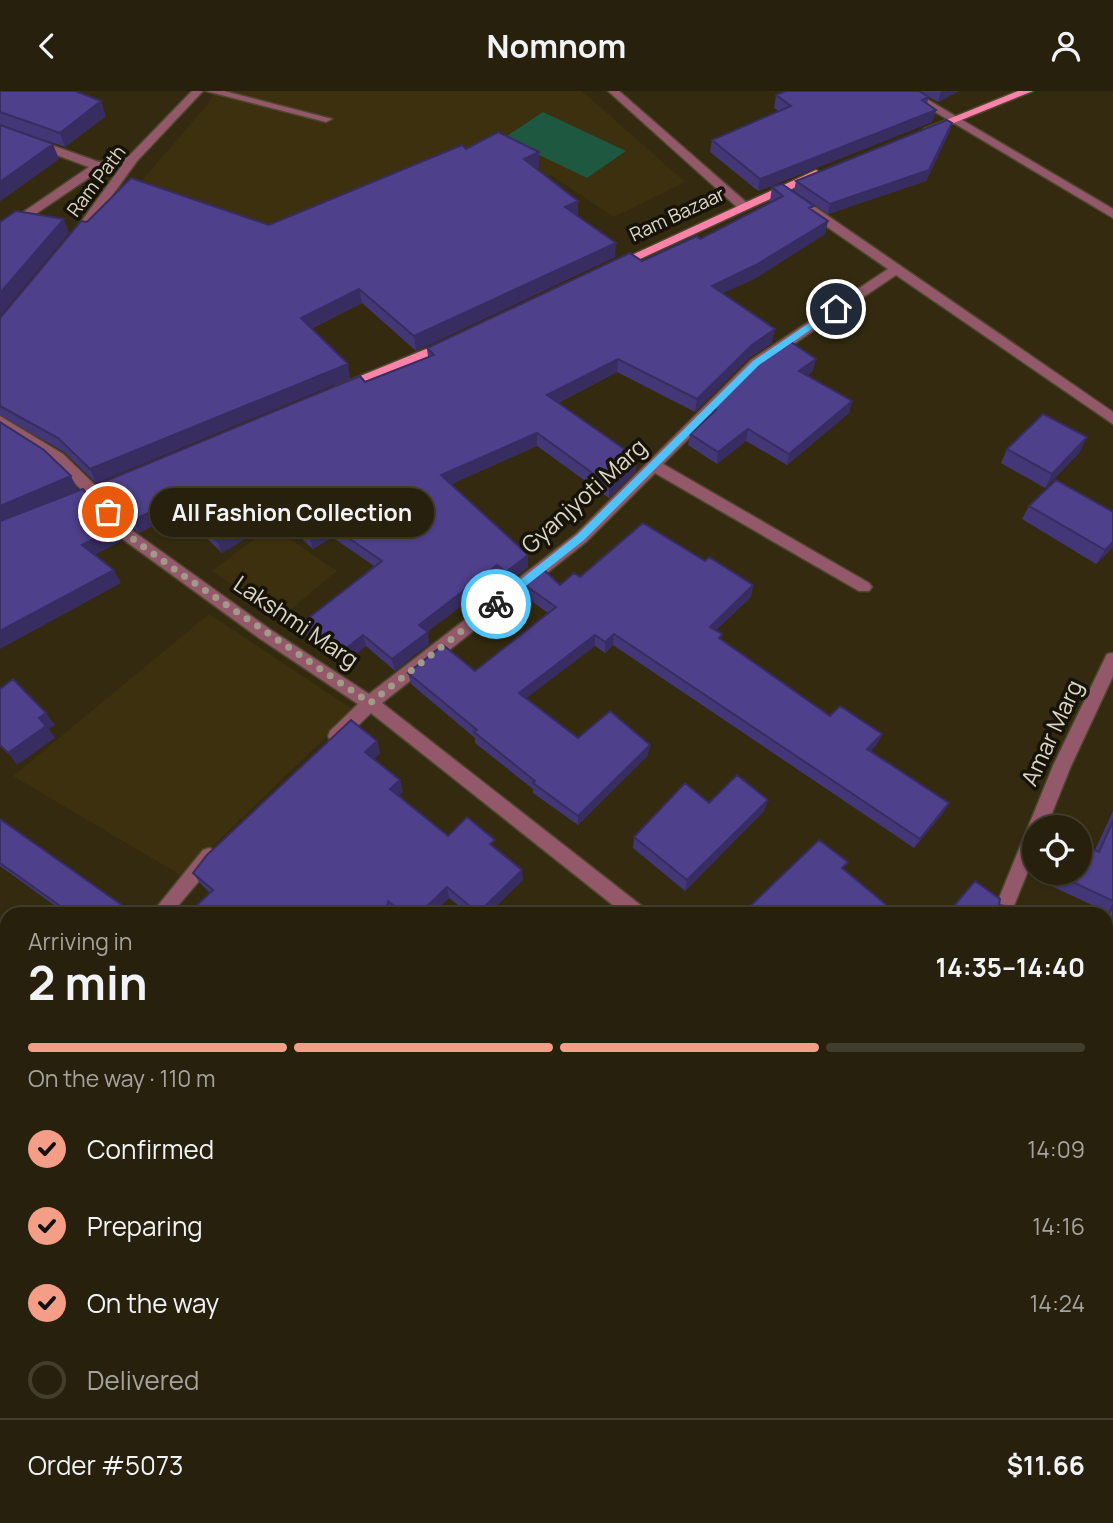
<!DOCTYPE html>
<html lang="en">
<head>
<meta charset="utf-8">
<style>
	:root { --surface:#26200c; --page:#2e2815; --text:#f1f3f6; --muted:#a4a39d; --line:#423e2d; --accent:#f49e88 }
	body { margin:0; font-family:Manrope,sans-serif; background:var(--page); color:var(--text); height:100vh; display:flex; flex-direction:column; font-size:26px; white-space:nowrap }
	* { box-sizing:border-box; margin:0 }
	p { font-size:23px; color:var(--muted) }
	.icon { flex:none; width:38px; height:38px; fill:none; stroke:currentColor; stroke-width:2; stroke-linecap:round; stroke-linejoin:round }
	.map { position:relative; flex:1; overflow:hidden }
	.sheet { position:absolute; left:0px; top:816px; width:1113px; height:618px; display:flex; flex-direction:column; background:var(--surface); border-radius:21px 21px 0 0; box-shadow:0 2px 5px #0004,0 0 0 2px var(--line) }
	.sheet>* { flex:none }
	.controls { position:absolute; left:1022px; top:724px; display:grid; gap:14px }
	.controls a { display:grid; place-items:center; width:70px; height:70px; border-radius:50%; background:var(--surface); box-shadow:0 2px 5px #0004,0 0 0 2px var(--line); font-size:35px }
	.pin { position:absolute; display:grid; place-items:center; width:60px; height:60px; color:#fff; margin:-30px; border:4px solid #fff; border-radius:50%; box-shadow:0 2px 7px #0007 }
	.courier { position:absolute; display:grid; place-items:center; width:70px; height:70px; margin:-35px; border:5px solid #4fc3f7; border-radius:50%; background:#fff; color:#222; box-shadow:0 2px 9px #0007 }
	.bubble { position:absolute; height:49px; border-radius:24px; background:var(--surface); box-shadow:0 2px 5px #0004,0 0 0 2px var(--line); font-size:23px; font-weight:700; line-height:49px; text-align:center }
	.summary em { font-style:normal; font-weight:700 }
	.summary div { display:flex; flex-direction:column-reverse }
	.summary { display:flex; align-items:center; justify-content:space-between; height:119px; padding:0 28px }
	h1 { font-size:46px; font-weight:700; line-height:52px }
	.bar { display:grid; grid-template-columns:repeat(4,1fr); gap:10px 7px; align-content:center; height:84px; padding:0 28px }
	.bar i { height:9px; border-radius:5px; background:var(--line) }
	.bar .on { background:var(--accent) }
	.bar p { grid-column:span 4 }
	.line { display:flex; align-items:center; gap:18px; padding:0 28px; border-top:2px solid var(--line) }
	.line div { flex:1 }
	ol { padding:0 28px; list-style:none }
	li { display:flex; align-items:center; gap:21px; height:77px }
	li p { margin-inline-start:auto }
	li .icon { padding:7px; border-radius:50%; background:var(--accent); color:#111; stroke-width:4 }
	li:last-child { color:var(--muted) }
	li i { width:38px; height:38px; border:4px solid var(--line); border-radius:50% }
	header { display:flex; justify-content:space-between; align-items:center; height:91px; padding:0 28px; background:var(--surface); font-size:32px; font-weight:700 }
	.map>svg:first-child { display:block }
	.built { fill:#3c300e }
	.green { fill:#1e5840 }
	.lines { fill:none; stroke-linecap:round; stroke-linejoin:round }
	.minor-casing { stroke:#4e462d; stroke-width:3 }
	.major-casing { stroke:#4e462d; stroke-width:3 }
	.minor { fill:#93596a; fill-rule:evenodd }
	.major { fill:#fb82a9; fill-rule:evenodd }
	.wall { fill:#433777 }
	.shaded-wall { fill:#372d61 }
	.building { fill:#4e408a; stroke:#372d61; stroke-width:2 }
	.route { fill:#4fc3f7 }
	.done { stroke:#a29a88; stroke-width:7; stroke-dasharray:0 12.6 }
	.labels { text-anchor:middle; stroke-width:7; stroke-linejoin:round; paint-order:stroke }
	.far-street-label { font-size:19px; fill:#ddd7c8; stroke:#171308 }
	.street-label { font-size:23px; fill:#ddd7c8; stroke:#171308 }
</style>
</head>
<body>
<header><svg class="icon" aria-label="back" viewBox="0 0 24 24"><path d="M15 5l-7 7 7 7"/></svg>Nomnom<svg class="icon" aria-label="person" viewBox="0 0 24 24"><circle cx="12" cy="8" r="4"/><path d="M4 21q1-7 8-7t8 7"/></svg></header>
<div class="map">
<svg width="1113" height="1432" viewBox="0 0 1113 1432">
	<rect width="100%" height="100%" fill="#332a10"/>
	<!-- built -->
	<path class="built" d="M215,0H582L685,91L614,126L551,84L484,113L302,160L114,122L207,14Z
		M271,435L337,480L280,527L212,480Z
		M209,523L354,619L182,785L13,685Z"/>
	<!-- green -->
	<path class="green" d="M543,21L626,60L587,87L504,47Z"/>
	<g class="lines">
		<!-- minor casing -->
		<g class="minor-casing">
			<path id="minor" d="M192,0H203L137,70L80,149L70,146L123,73L102,78L0,147V137L89,76L0,43V36L99,71L129,65Z
				M206,0H224L332,28L326,31Z
				M608,0H619L746,111V117H738Z
				M900,0H913L1113,118V127Z
				M807,116H815L1113,321V333L896,184L761,275L663,373L869,492L872,496L869,500H859L655,382L586,451L382,612L643,816L645,822H623L371,622L342,650H330L328,645L330,640L358,613L259,547L117,444L89,406L53,371L0,337V325L63,363L99,398L127,436L271,539L369,603L576,443L751,269L888,178L807,122Z
				M1113,562V585L1071,675L1046,737H1034V765L1011,822H993L1053,675L1107,563Z
				M209,757L215,759L218,765L215,771L172,822H152L203,759Z
				M7,1005V1031L0,1034V1008Z
				M1106,1111L1113,1114V1136L1106,1133Z
				M531,1426H556L554,1432H529Z"/>
		</g>
		<!-- major casing -->
		<g class="major-casing">
			<path id="major" d="M1018,0H1033L934,40L924,38Z
				M816,79L820,81V85L616,179H608L606,176Z
				M448,249L455,253L453,256L346,301L341,303L334,298L336,295Z
				M125,384L130,385V393L67,417L60,412L62,408Z"/>
		</g>
		<!-- minor -->
		<use href="#minor" class="minor"/>
		<!-- major -->
		<use href="#major" class="major"/>
	</g>
	<!-- wall -->
	<path class="wall" d="M0,0L106,25L65,56L1,34L59,68L0,110Z
		M786,0H959L938,11L929,6L927,13L936,19L932,31L758,100L710,61L712,49L779,20L774,17L776,4Z
		M952,32L949,42L926,90L828,123L794,100L796,90Z
		M466,58L539,61V76L536,77L578,110V125L615,166L416,260L362,212L311,238L350,287L96,392L64,361L0,324V227L87,131L269,134Z
		M772,96L828,130L825,143L754,188L722,202L772,252L749,267L695,321L617,281L558,312L636,380L609,407L537,355L451,393L528,464V476L507,493L498,487L427,541L429,553L395,580L366,555L343,574L305,544L302,532L374,475L332,446L313,458L279,427L222,462L194,435L176,448L158,432L139,442L129,434L107,404L101,392L428,266L427,257L700,148L771,111L770,110Z
		M813,280L807,284L852,310L849,322L787,374L746,350L717,373L688,354L690,343L712,323V317Z
		M1007,358L1080,361L1045,397L1001,372Z
		M1029,415L1113,421V456L1096,473L1022,428Z
		M705,470L753,494L751,506L716,539L721,549L830,625L882,643L877,653L870,661L949,712L943,722L914,757L613,554L605,562L595,555L526,607L578,647L648,664L578,734L533,702V698L475,652V647L411,593L408,582L475,580L548,522L523,504L522,492L560,494L580,486Z
		M377,650L380,662L374,668L403,701L398,705L448,745L495,757L523,789L489,822H468L449,807L433,822H394L391,820L210,802L200,792L193,782Z
		M768,709L764,720L685,800L633,757L634,746L709,712Z
		M1113,720V1046L1106,1042V822H1104L1105,820L1049,794L1054,782H1080L1095,759Z
		M0,728L133,822H65L0,775Z
		M1106,1412H1113V1432H1093L1096,1426H1106Z"/>
	<!-- shaded-wall -->
	<path class="shaded-wall" d="M941,0H959L938,11Z
		M101,10L106,25L65,56L60,42Z
		M936,19L932,31L758,100L760,88Z
		M952,32L949,42L926,90L828,123L830,113Z
		M53,53L59,68L0,110V91Z
		M539,61V76L525,83L524,68Z
		M578,110V125L565,116Z
		M64,128L69,142L0,225V202Z
		M828,130L825,143L754,188L710,208L712,195Z
		M616,152L615,166L416,260L414,245Z
		M359,198L362,212L304,241L301,227Z
		M775,238L772,252L749,267L695,321L697,308L752,254Z
		M618,268L617,281L547,317V304Z
		M816,268L813,280L797,292L799,280Z
		M348,273L350,287L96,392L90,378Z
		M852,310L849,322L787,374L789,363Z
		M748,338L746,350L717,373L718,361Z
		M537,342V355L443,397L441,384Z
		M1087,346L1080,361L1045,397L1052,383Z
		M637,367L636,380L609,407V394Z
		M71,385L78,399L0,431V415Z
		M275,414L279,427L222,462L217,450Z
		M152,420L158,432L139,442L134,429Z
		M189,423L194,435L176,448L170,435Z
		M328,433L332,446L313,458L309,445Z
		M115,437L121,450L89,467L82,454Z
		M1113,451V456L1096,473L1105,459Z
		M528,464V476L507,493L506,481Z
		M497,474L498,487L421,546L419,534Z
		M114,479L121,492L0,558V540Z
		M753,494L751,506L708,547L710,536Z
		M428,541L429,553L395,580L392,568Z
		M614,543L613,554L605,562V551Z
		M363,544L366,555L343,574L340,562Z
		M595,544V555L520,612L519,602Z
		M46,622L55,634L49,638L55,647L17,674L8,662L39,627Z
		M882,643L877,653L862,669L867,658Z
		M377,650L380,662L368,673L365,661Z
		M650,654L648,664L578,734V725Z
		M400,689L403,701L393,710L390,698Z
		M768,709L764,720L685,800L687,789Z
		M949,712L943,722L914,757L920,748Z
		M522,779L523,789L489,822H478Z
		M447,796L449,807L433,822H420Z
		M388,810L391,820V822H386Z
		M7,929V952L0,962V939Z
		M0,1204L7,1207V1212L0,1208Z
		M7,1247V1267L0,1277V1257Z"/>
	<!-- building -->
	<path class="building" d="M0,0H75L101,10L60,42L0,21Z
		M786,0H919L929,6L922,9L936,19L760,88L712,49L791,15L776,4Z
		M947,29L952,32L929,79L830,113L796,90Z
		M0,34L53,53L0,91Z
		M498,41L539,61L524,68L578,110L565,116L616,152L414,245L359,198L301,227L348,273L90,378L58,347L0,315V227L81,130L87,131L131,87L269,134L462,54L466,58Z
		M782,93L814,115L809,117L828,130L756,174L712,195L775,238L752,254L697,308L618,268L547,304L637,367L609,394L537,342L441,384L528,464L506,481L497,474L419,534L428,541L392,568L363,544L340,562L302,532L382,470L328,433L309,445L275,414L217,450L189,423L170,435L152,420L134,429L123,422L101,392L360,285L365,291L434,264L427,257L630,162L642,170L697,145L700,148L783,105L772,96Z
		M16,120L64,128L0,202V131Z
		M788,249L816,268L799,280L852,310L789,363L748,338L718,361L690,343L716,319L712,317L765,265Z
		M1043,323L1087,346L1052,383L1007,358Z
		M0,331L44,359L71,385L0,415Z
		M1056,389L1113,421V451L1105,459L1029,415Z
		M83,398L115,437L82,454L114,479L0,540V430Z
		M643,432L705,470L709,466L753,494L710,536L722,543L719,547L830,625L840,615L882,643L867,658L949,712L920,748L614,543L605,551L595,544L519,602L578,647L610,620L650,654L578,725L533,692L535,690L474,641L477,639L408,582L443,554L475,580L556,516L522,492L542,477L560,494L574,482L580,486Z
		M13,588L46,622L39,627L46,635L8,662L0,654V598Z
		M351,629L377,650L365,661L400,689L390,698L448,745L467,726L495,749L490,753L522,779L478,822L447,796L420,822H403L388,810L386,822H189L213,799L193,782L207,764Z
		M737,684L768,709L687,789L634,746L685,692L709,712Z
		M0,728L133,822H70L0,772Z
		M1113,730V810L1058,784L1059,782H1080V752L1099,761Z
		M819,749L848,771L842,777L896,822H746L744,821Z
		M975,790L1000,808L999,814L1005,815L998,822H948Z
		M1113,814V1035L1106,1032V830Z
		M567,816L575,822H561Z
		M0,923L7,926V929L0,939Z
		M0,1208L7,1212V1247L0,1257Z
		M1113,1413V1432H1104Z
		M361,1426H467L465,1432H358Z
		M573,1426H675L680,1429L679,1432H570Z"/>
	<!-- route -->
	<path class="route" d="M833,216L841,218L759,274L584,449L499,516H492V511L577,444L753,270Z"/>
	<g class="lines">
		<!-- done -->
		<path class="done" d="M108,421L122,440L177,480L370,612L496,513"/>
	</g>
	<g class="labels">
		<!-- far-street labels -->
		<g class="far-street-label">
			<text transform="translate(96 90) rotate(-53)" y="7">Ram Path</text>
			<text transform="translate(677 123) rotate(-25)" y="7">Ram Bazaar</text>
		</g>
		<!-- street labels -->
		<g class="street-label">
			<text transform="translate(584 405) rotate(-42)" y="8">Gyanjyoti Marg</text>
			<text transform="translate(296 531) rotate(34)" y="8">Lakshmi Marg</text>
			<text transform="translate(1052 642) rotate(-65)" y="8">Amar Marg</text>
		</g>
	</g>
</svg>
<div class="controls">
<a><svg class="icon" aria-label="locate" viewBox="0 0 24 24"><circle cx="12" cy="12" r="6"/><path d="M12 2v4M12 18v4M2 12h4M18 12h4"/></svg></a>
</div>
<div class="pin" style="left:108px;top:421px;background:#ea580c"><svg class="icon" aria-label="bag" viewBox="0 0 24 24"><path d="M5 8h14l-1 12H6zM9 8a3 3 0 0 1 6 0"/></svg></div>
<div class="pin" style="left:836px;top:218px;background:#1f2937"><svg class="icon" aria-label="home" viewBox="0 0 24 24"><path d="M3 11l9-7 9 7M6 9v11h12V9"/></svg></div>
<div class="courier" style="left:496px;top:513px"><svg class="icon" aria-label="bike" viewBox="0 0 24 24"><circle cx="6" cy="16" r="4"/><circle cx="18" cy="16" r="4"/><path d="M6 16l4-8h5l3 8M10 8l3 8H6M13 5h3"/></svg></div>
<div class="bubble" style="left:150px;top:397px;width:284px">All Fashion Collection</div>
<section class="sheet">
<div class="summary"><div><h1>2 min</h1><p>Arriving in</p></div><em>14:35–14:40</em></div>
<div class="bar"><i class="on"></i><i class="on"></i><i class="on"></i><i></i><p>On the way · 110 m</p></div>
<ol>
<li><svg class="icon" aria-label="check" viewBox="0 0 24 24"><path d="M5 12l5 5 9-10"/></svg>Confirmed<p>14:09</p></li>
<li><svg class="icon" aria-label="check" viewBox="0 0 24 24"><path d="M5 12l5 5 9-10"/></svg>Preparing<p>14:16</p></li>
<li><svg class="icon" aria-label="check" viewBox="0 0 24 24"><path d="M5 12l5 5 9-10"/></svg>On the way<p>14:24</p></li>
<li><i></i>Delivered</li>
</ol>
<div class="line" style="height:91px"><div>Order #5073</div><b>$11.66</b></div>
</section>
</div>
</body>
</html>
